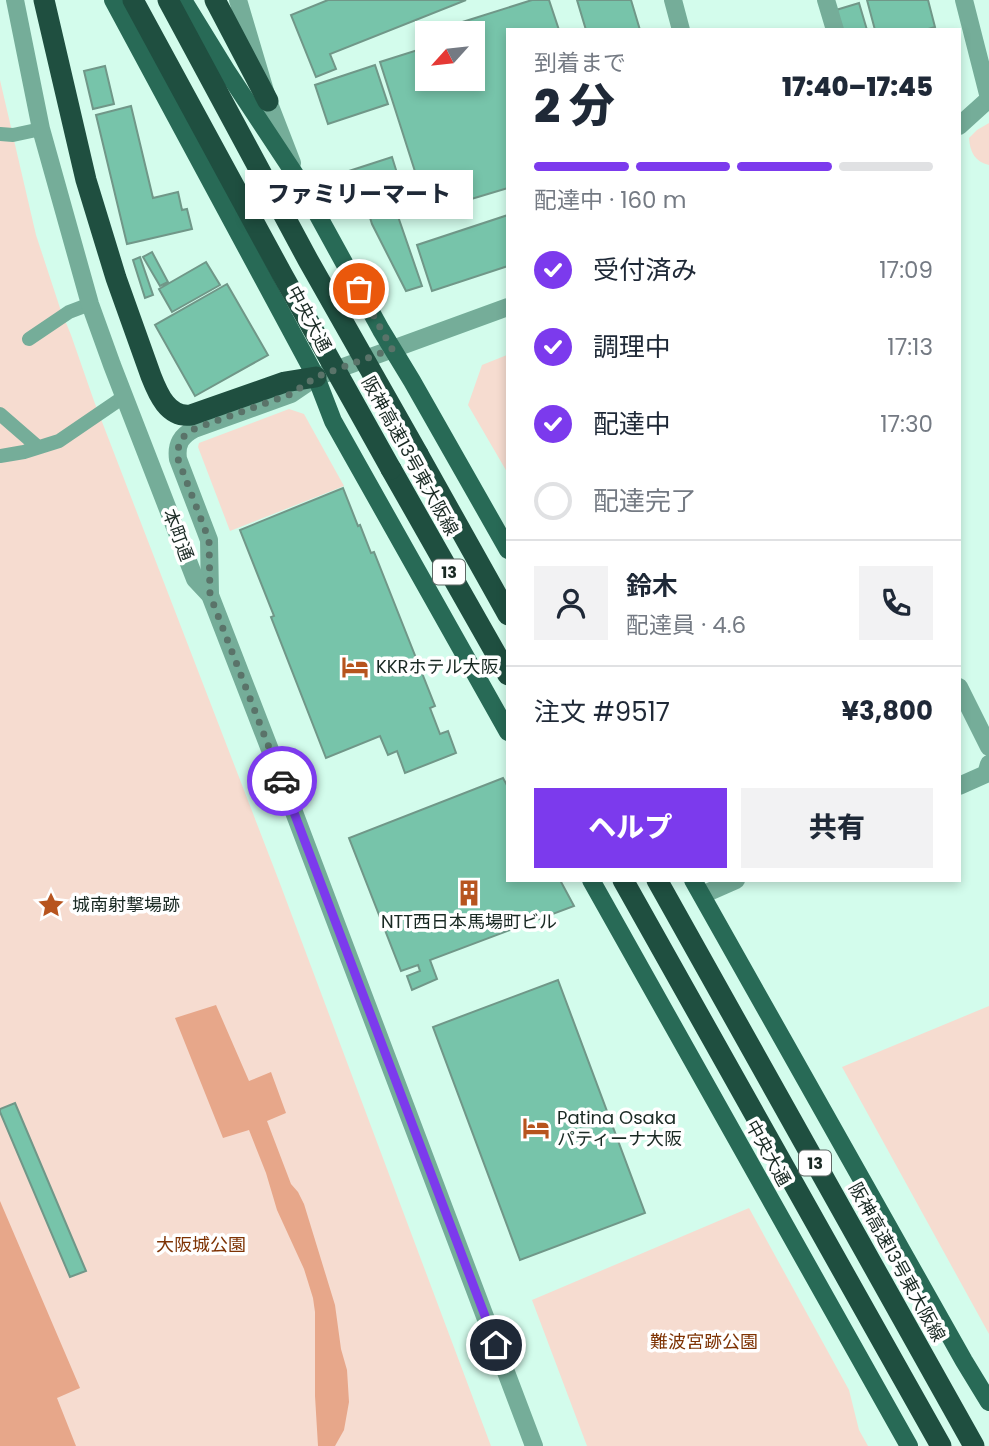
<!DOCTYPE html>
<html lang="ja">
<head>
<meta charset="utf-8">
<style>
	:root { --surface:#fff; --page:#f2f2f3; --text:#1f2937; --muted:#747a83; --line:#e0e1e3; --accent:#7c3aed }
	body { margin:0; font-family:Poppins,"Noto Sans JP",sans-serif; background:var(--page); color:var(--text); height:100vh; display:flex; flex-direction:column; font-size:26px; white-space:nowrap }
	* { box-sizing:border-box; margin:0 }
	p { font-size:23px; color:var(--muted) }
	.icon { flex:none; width:38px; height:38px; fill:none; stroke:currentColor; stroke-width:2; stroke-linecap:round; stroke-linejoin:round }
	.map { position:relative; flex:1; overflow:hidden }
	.details { position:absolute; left:506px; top:28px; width:455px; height:854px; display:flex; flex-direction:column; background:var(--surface); border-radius:0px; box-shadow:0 4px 10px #0003 }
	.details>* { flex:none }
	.needle { width:46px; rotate:243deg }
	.tools { position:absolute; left:415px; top:21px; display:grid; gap:14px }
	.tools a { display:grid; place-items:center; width:70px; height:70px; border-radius:0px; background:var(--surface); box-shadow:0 4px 10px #0003; font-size:35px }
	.pin { position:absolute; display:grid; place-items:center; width:60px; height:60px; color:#fff; margin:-30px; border:4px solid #fff; border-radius:50%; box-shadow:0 2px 7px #0007 }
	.courier { position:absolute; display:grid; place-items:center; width:70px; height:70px; margin:-35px; border:5px solid #7c3aed; border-radius:50%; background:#fff; color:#222; box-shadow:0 2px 9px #0007 }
	.bubble { position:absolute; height:49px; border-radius:0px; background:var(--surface); box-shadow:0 4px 10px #0003; font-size:23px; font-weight:800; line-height:49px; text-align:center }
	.overview em { font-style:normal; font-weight:800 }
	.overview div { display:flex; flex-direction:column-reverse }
	.overview { display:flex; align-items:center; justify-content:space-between; height:119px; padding:0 28px }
	h1 { font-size:46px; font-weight:800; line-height:52px }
	.bar { display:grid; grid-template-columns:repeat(4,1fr); gap:10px 7px; align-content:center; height:84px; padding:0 28px }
	.bar i { height:9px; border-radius:5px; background:var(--line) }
	.bar .on { background:var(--accent) }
	.bar p { grid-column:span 4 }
	.line { display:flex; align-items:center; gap:18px; padding:0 28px; border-top:2px solid var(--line) }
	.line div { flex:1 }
	.round { display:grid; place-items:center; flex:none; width:74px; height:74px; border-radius:0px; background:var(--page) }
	ol { padding:0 28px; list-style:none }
	li { display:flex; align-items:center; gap:21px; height:77px }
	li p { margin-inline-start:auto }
	li .icon { padding:7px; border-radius:50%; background:var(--accent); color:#fff; stroke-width:4 }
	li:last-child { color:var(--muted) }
	li i { width:38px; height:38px; border:4px solid var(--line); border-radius:50% }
	.cta { display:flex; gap:14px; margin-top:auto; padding:14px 28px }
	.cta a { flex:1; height:80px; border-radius:0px; background:var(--accent); color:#fff; font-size:28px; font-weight:800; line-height:80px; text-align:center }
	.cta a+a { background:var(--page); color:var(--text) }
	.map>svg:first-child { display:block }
	.green { fill:#f6dcd0 }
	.water { fill:#e7a78a }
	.building { fill:#77c4aa; stroke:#709788; stroke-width:2 }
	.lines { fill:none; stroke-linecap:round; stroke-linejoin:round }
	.service { stroke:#75ad99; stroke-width:14 }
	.minor { stroke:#75ad99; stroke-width:18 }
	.tertiary { stroke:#75ad99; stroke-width:18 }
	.primary { stroke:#286a56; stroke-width:18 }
	.motorway { stroke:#1f4f40; stroke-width:21 }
	.motorway-bridge { stroke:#1f4f40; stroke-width:21 }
	.done { stroke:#5a7369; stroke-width:7; stroke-dasharray:0 12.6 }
	.route { stroke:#7c3aed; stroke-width:9 }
	.labels { text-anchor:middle; stroke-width:7; stroke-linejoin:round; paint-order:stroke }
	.shield { fill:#fff; stroke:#5e6965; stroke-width:2 }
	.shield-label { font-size:16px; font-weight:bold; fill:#192923 }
	.street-label { font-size:18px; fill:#192923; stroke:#fff }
	.poi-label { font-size:18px; fill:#192923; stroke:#fff; text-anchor:start }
	.park-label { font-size:18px; fill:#7e3304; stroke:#fff }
</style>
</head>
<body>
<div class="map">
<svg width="989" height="1446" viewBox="0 0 989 1446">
	<rect width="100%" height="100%" fill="#d3fcec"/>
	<!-- green -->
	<path class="green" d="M0,80L36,235L60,308L71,335L94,401L279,881L491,1446H0Z
		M989,123V165C975,162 970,152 969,138L977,130Z
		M507,355H508L507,472L468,405L482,365Z
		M289,409L304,414L344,486L230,531L198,447L199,443Z
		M989,1006V1334L842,1067Z
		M749,1208L849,1390L859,1430L868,1446H587L532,1300Z"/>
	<!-- water -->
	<path class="water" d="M216,1005L249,1081L271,1072L286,1113L267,1121L291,1184L298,1192L304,1204L335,1305L341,1349L347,1370L349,1402L344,1430L335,1446H318L315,1396V1312L313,1298L304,1269L277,1210L266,1173L249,1130L223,1138L175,1018Z
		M0,1201L80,1388L57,1398L76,1446H0Z"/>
	<!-- building -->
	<path class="building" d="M328,0H466L330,54L336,69L316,77L291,15Z
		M532,0H549L559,30H508V188L428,212L380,62L427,47V79H472V33H456L453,25Z
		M577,0H631L640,30H586Z
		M867,0H928L935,27L925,30H875Z
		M859,3L867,30H842L836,10Z
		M375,65L388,104L328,124L315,85Z
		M105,66L114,104L93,109L84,71Z
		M131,106L153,198L178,192L182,210L187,209L192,229L127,244L96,115Z
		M392,157L397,173L351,188L346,172Z
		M392,199L422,286L406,291L372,224L367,208Z
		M508,215V266L432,291L417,245Z
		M152,252L168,282L160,286L143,257Z
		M140,257L153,295L145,298L133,260Z
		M206,262L220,285L172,312L159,289Z
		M227,284L268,355L195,396L155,325Z
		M343,488L358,526L360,525L371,553L374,552L435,706L430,708L440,734L448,731L456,753L405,773L397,751L388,755L380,736L326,758L271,617L274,616L240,530Z
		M503,778L508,787V880H560L574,906L430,960L437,979L412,990L407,976L420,971L418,965L401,971L349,838Z
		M558,980L645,1213L520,1260L433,1027Z
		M15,1103L86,1271L70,1277L0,1112V1109Z"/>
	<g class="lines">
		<!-- service -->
		<path class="service" d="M0,134L13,135L41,129
			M29,339L69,312L90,304
			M0,414L38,447
			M0,456L24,452L59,441L125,396"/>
		<!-- minor -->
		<path class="minor" d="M238,0L268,101L292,163
			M673,0L681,30
			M826,0L835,30
			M959,126L989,99
			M210,595L209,540L178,459C176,444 181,436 194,429L291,394L316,377L508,307
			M959,687L989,747
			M959,786L986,774L989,764
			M702,895L736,880"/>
		<!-- tertiary -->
		<path class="tertiary" d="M15,0L41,129L90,304L112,365L195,579L210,595L286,791L534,1446
			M964,0L989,98"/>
		<!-- primary -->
		<path class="primary" d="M113,0L316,377L333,421L351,453L508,732
			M183,0L226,70L298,179L381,330L412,381L508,550
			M591,880L909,1446
			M693,880L964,1361L989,1402"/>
		<!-- motorway -->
		<path class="motorway" d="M44,0L86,180L116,278L151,376C158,394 168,418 191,415L285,382L316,377
			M215,0L268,101
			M418,454L508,615
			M391,469L508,675
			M623,880L941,1446
			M657,880L974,1446"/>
		<!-- motorway-bridge -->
		<path class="motorway-bridge" d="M133,0L282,274L391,469
			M168,0L308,260L418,454"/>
	</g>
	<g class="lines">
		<!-- done -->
		<path class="done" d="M282,781L210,595L209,540L178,459C177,444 181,436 194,429L291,394L316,377L392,349L359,289"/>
		<!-- route -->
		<path class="route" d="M282,781L496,1345"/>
	</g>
	<!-- icons -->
	<defs>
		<g id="hotel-bare" transform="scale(2.1)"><path d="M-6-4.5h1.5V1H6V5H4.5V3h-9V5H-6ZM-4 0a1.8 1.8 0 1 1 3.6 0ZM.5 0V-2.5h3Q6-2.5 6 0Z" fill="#b7541e" stroke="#fff" stroke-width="2.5" paint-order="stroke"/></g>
		<g id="building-bare" transform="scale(2.1)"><path d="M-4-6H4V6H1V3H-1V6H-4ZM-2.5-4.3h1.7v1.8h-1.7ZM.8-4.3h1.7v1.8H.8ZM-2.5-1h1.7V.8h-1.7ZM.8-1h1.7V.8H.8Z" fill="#b7541e" stroke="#fff" stroke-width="2.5" paint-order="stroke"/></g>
		<g id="sight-bare" transform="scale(2.1)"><path d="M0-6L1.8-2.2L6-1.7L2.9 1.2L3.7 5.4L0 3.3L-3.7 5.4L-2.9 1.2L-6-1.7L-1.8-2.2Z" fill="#b7541e" stroke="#fff" stroke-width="2.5" paint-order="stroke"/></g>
	</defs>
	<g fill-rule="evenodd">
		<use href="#hotel-bare" x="355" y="667"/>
		<use href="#building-bare" x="469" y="893"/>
		<use href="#sight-bare" x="51" y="905"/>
		<use href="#hotel-bare" x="536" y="1128"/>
	</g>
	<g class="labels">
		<!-- shield labels -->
		<g class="shield">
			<rect x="433" y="559.5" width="32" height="25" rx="5"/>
			<rect x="799" y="1150.5" width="32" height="25" rx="5"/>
		</g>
		<g class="shield-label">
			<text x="449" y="578">13</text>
			<text x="815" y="1169">13</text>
		</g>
		<!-- street labels -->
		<g class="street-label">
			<text transform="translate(309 319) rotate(62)" y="6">中央大通</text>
			<text transform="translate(410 456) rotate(61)" y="6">阪神高速13号東大阪線</text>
			<text transform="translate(178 535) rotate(69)" y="6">本町通</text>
			<text transform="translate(768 1153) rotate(61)" y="6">中央大通</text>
			<text transform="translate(897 1262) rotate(61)" y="6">阪神高速13号東大阪線</text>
		</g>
		<!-- poi labels -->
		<g class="poi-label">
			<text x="376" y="673">KKRホテル大阪</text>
			<text x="72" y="911">城南射撃場跡</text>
			<text x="469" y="928" text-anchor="middle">NTT西日本馬場町ビル</text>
			<text x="557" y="1124">Patina Osaka<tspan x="557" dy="21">パティーナ大阪</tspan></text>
		</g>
		<!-- park labels -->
		<g class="park-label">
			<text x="201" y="1251">大阪城公園</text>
			<text x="704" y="1348">難波宮跡公園</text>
		</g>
	</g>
</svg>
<div class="tools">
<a><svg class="needle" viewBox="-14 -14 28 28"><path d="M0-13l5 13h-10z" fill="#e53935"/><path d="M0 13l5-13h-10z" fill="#747a83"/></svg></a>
</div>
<div class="pin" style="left:359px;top:289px;background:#ea580c"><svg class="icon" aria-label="bag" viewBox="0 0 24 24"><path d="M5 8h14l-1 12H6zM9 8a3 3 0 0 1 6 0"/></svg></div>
<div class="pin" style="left:496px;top:1345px;background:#1f2937"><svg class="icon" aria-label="home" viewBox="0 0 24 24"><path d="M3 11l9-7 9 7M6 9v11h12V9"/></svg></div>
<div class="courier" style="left:282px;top:781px"><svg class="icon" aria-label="car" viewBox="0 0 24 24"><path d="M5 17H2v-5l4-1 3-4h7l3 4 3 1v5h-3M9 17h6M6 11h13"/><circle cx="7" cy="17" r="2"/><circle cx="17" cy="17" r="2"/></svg></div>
<div class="bubble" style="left:245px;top:170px;width:228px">ファミリーマート</div>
<section class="details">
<div class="overview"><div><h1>2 分</h1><p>到着まで</p></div><em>17:40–17:45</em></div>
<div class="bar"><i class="on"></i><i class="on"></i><i class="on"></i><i></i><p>配達中 · 160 m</p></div>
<ol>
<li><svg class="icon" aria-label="check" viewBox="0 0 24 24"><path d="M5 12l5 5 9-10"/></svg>受付済み<p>17:09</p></li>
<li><svg class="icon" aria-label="check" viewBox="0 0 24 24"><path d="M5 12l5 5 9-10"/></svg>調理中<p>17:13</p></li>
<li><svg class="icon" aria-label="check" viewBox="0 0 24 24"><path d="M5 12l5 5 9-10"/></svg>配達中<p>17:30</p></li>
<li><i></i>配達完了</li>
</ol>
<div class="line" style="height:126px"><a class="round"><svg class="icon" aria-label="person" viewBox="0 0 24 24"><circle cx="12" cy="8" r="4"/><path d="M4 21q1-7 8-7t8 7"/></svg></a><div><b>鈴木</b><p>配達員 · 4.6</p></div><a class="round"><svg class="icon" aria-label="phone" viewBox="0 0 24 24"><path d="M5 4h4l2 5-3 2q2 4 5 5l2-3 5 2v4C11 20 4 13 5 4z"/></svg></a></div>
<div class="line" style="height:91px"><div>注文 #9517</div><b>¥3,800</b></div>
<div class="cta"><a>ヘルプ</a><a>共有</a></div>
</section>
</div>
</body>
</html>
